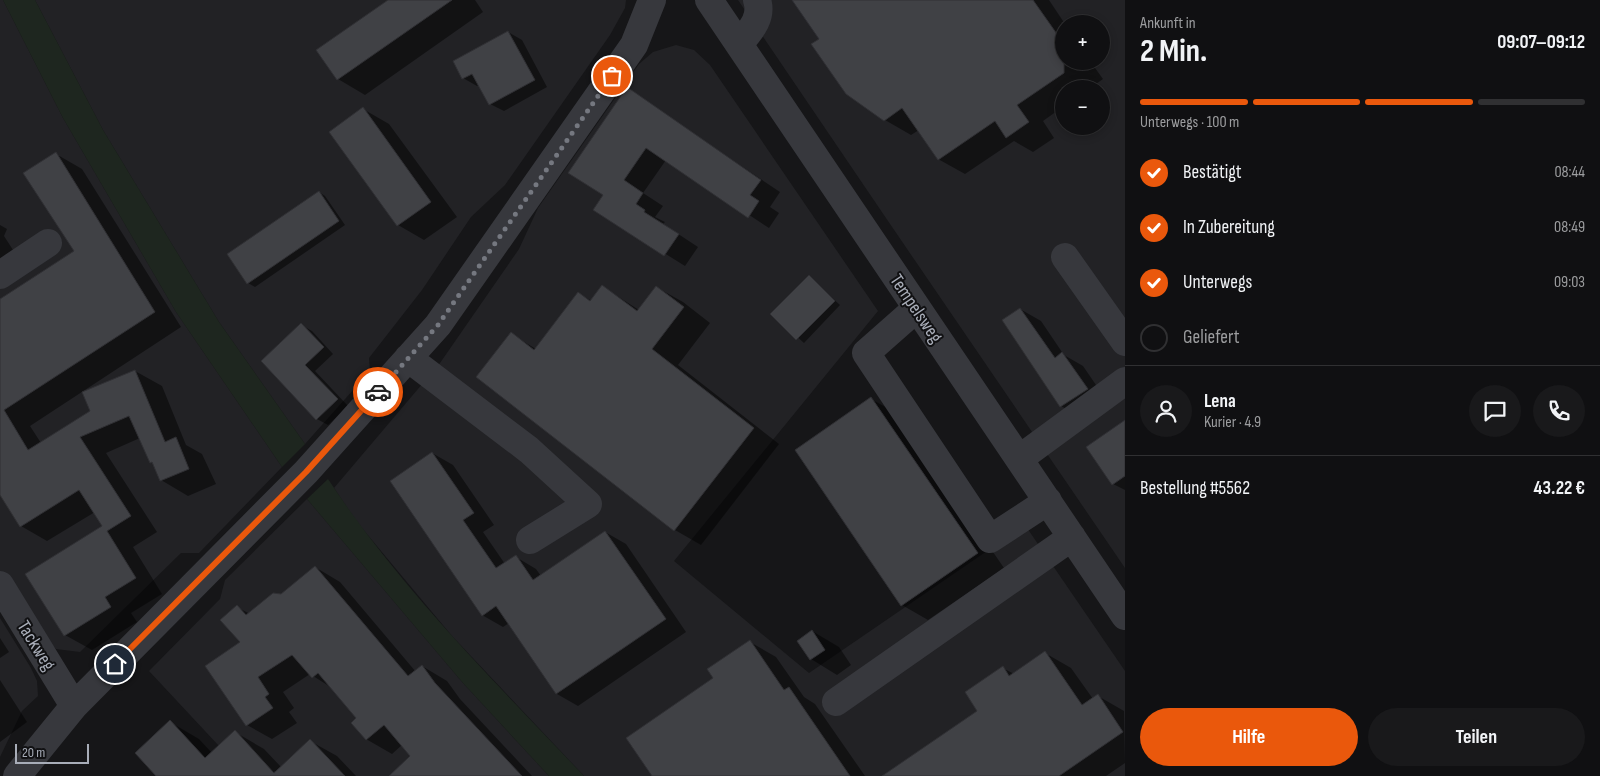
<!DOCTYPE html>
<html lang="de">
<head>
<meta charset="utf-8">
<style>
	:root { --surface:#101012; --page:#19191b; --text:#f1f3f6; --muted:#9c9d9f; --line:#303032; --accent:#ea580c }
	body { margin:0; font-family:"Sofia Sans Condensed",sans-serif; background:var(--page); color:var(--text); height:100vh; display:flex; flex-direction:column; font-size:19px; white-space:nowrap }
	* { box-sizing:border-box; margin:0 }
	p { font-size:16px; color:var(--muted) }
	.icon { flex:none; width:28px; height:28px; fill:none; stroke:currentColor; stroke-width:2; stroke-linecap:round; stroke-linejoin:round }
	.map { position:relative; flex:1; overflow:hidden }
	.drawer { display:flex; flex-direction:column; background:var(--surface); width:475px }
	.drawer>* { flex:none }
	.buttons { position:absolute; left:1055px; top:15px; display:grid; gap:10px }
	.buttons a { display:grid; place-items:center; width:55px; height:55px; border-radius:50%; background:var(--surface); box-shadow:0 2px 8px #0003,0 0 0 1px var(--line); font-size:25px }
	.scale { position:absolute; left:15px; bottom:12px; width:74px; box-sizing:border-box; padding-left:5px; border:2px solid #a8adb8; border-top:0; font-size:14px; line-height:18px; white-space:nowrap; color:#a8adb8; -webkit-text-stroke:4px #111113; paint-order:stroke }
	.pin { position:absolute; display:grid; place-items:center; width:42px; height:42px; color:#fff; margin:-21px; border:2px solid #fff; border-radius:50%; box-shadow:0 1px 5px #0007 }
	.courier { position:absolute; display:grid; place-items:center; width:50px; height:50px; margin:-25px; border:4px solid #ea580c; border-radius:50%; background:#fff; color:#222; box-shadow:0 1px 6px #0007 }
	.overview em { font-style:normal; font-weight:700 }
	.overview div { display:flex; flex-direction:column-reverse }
	.overview { display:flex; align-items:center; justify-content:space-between; height:85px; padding:0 15px }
	h1 { font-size:32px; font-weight:700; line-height:38px }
	.bar { display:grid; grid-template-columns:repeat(4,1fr); gap:8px 5px; align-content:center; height:60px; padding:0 15px }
	.bar i { height:6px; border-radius:4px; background:var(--line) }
	.bar .on { background:var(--accent) }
	.bar p { grid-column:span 4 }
	.line { display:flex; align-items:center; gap:12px; padding:0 15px; border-top:1px solid var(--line) }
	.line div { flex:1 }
	.round { display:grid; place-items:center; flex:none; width:52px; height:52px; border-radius:26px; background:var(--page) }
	ol { padding:0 15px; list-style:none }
	li { display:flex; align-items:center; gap:15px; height:55px }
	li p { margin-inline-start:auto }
	li .icon { padding:5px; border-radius:50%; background:var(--accent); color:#fff; stroke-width:4 }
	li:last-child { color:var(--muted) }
	li i { width:28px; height:28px; border:2px solid var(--line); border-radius:50% }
	.button { display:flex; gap:10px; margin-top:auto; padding:10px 15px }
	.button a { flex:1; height:58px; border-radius:30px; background:var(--accent); color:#fff; font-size:20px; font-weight:700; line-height:58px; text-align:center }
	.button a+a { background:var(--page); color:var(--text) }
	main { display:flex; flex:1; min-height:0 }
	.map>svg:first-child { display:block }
	.built { fill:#222225; fill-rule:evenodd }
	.green { fill:#1e261f }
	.shadow { fill:#0007 }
	.building { fill:#404145; stroke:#303034 }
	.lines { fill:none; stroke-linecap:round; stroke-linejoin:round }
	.minor { stroke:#37383d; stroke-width:28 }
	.done { stroke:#757880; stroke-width:5; stroke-dasharray:0 9 }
	.route { stroke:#ea580c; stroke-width:6 }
	.labels { text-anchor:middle; stroke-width:4; stroke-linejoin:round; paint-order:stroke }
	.street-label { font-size:19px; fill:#a8adb8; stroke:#111113 }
</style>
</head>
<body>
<main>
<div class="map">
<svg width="1125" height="776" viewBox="0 0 1125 776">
	<rect width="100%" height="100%" fill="#161618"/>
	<!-- built -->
	<path class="built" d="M0,0H3L63,118L176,312L282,467L199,553H181L80,652L56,649L38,633L0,572Z
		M35,0H626L625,8L610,35L505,185L471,217L422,290L369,358L370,371L305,444L219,322L103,130Z
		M738,0H1125V568L888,221ZM1064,24H1101V61H1064ZM1064,89H1101V126H1064Z
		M676,45L694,50L710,65L878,311L674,561L809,673L1025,525L1125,671V776H584L452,636L356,521L334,488L440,363L519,249L538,208L639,64L653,52Z
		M307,499L463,683L549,776H247L149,671L220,599L225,580Z
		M0,618L31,668L37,681L38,696L22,711L0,757Z"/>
	<!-- green -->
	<path class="green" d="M3,0H35L103,130L219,322L305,444L282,467L176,312L63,118Z
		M328,479C399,587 495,682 584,776H549L463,683L307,499Z"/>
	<!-- shadow -->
	<path class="shadow" d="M390,0H475L483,12L365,95L338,79L318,51Z
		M794,0H1049L1065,24L1064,61H1090L1103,79L1089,89H1064V106L1043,121L1054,138L1033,152L1014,141L965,174L938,159L919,130L911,135L885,120L821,39Z
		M508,32L522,40L547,87L504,111L490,104L480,84L477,86L463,78Z
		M627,89L780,192L770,207L779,213L769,228L666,160L643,193L663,206L655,217L665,222L663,224L698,247L685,266L595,210L604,195Z
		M363,109L389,124L457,217L424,240L398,225Z
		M56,154L82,169L181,327L30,426L41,443L91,412L135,371L162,386L186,445L202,454L216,484L188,496L161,480L140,438L106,453L157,532L133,547L162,594L131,613L137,622L92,650L65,635L104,526L95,512L47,541L21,526L0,493V300L75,251Z
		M319,192L325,196L345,225L255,287L248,283Z
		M0,225L7,229L4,236L15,253L0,262Z
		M809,277L840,305L804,343L772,314Z
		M603,287L639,310L656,287L683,302L710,323L678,365L779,444L701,545L675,530L511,334L536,349L579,294L592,301Z
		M1020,309L1041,321L1064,355L1083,366L1107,401L1082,418L1061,406L1004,321Z
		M301,325L312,331L333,354L315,371L348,406L328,425L317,419L263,361Z
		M871,399L898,414L1004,568L928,620L902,605Z
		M1125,422V490L1113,484Z
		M432,453L453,465L494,525L483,532L505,564L516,557L536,569L541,576L605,532L626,544L686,632L578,706L557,694L509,623L503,627L482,615Z
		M315,567L340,582L416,672L422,666L447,681L460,699L532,776H391L412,756L402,745L392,754L366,739L358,719L332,688L310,674L283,692L294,708L289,712L297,723L272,739L247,725L237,607L250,614L282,595Z
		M812,631L839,647L851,665L837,675L811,659Z
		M0,638L9,652L0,658Z
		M750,642L776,657L804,697L815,704L865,776H654L715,678Z
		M1045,653L1071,668L1093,699L1098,696L1124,711L1125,763L1106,776H884L979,711L1003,668L1014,674Z
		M0,680L27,722L0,742Z
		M170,722L199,739L212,753L235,732L264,749L282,768L310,741L337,756L356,776H273L276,773L275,771L269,776H158Z"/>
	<!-- building -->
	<path class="building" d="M388,0H452L337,80L316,50Z
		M792,0H1033L1064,44V73L1017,105L1029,122L1006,138L995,121L938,160L902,108L884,121L846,94L811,44L819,39Z
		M508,31L535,80L489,105L472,74L462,79L453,61Z
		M627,87L761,180L750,195L759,201L748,218L646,148L624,180L643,193L636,204L645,210L644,212L679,234L664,256L593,210L603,195L568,173Z
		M363,107L431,202L397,226L329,132Z
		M56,152L155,312L4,410L28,450L90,411L82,392L135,370L165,442L176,437L189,469L160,481L152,462L150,463L129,416L80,437L131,516L107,531L136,578L105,597L111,607L64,636L25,574L102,526L79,490L20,527L0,495V299L74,251L23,173Z
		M319,191L339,221L247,284L227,254Z
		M809,275L835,301L796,340L770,314Z
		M602,285L637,311L656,286L684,307L652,349L754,428L674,531L476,377L511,332L534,350L578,292L590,301Z
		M1020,308L1055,358L1062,352L1088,389L1060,407L1002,320Z
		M301,323L324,347L305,365L338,399L316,420L261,361Z
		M871,397L978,553L901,606L795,450Z
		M1125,420V476L1112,485L1086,447Z
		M432,452L474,513L463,520L496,568L516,555L533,580L605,531L666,619L556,694L496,606L482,616L390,481Z
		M315,566L408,676L422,665L435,683L522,776H389L410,756L384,725L366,740L351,723L356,718L318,673L312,678L292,655L258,677L269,694L265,697L273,708L246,726L205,666L240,642L220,620L237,605L246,615L273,593L281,594Z
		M812,630L825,650L810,660L797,641Z
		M750,640L784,690L789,687L850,776H652L626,738L713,678L707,669Z
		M1045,651L1082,705L1098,694L1123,732L1059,776H882L977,711L965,692L1003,666L1009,676Z
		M170,720L205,758L235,730L274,773L310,739L345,776H156L135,753Z"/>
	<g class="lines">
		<!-- minor -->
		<path class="minor" d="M709,0L1125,616
			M739,44C750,31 763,18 757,0
			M1065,257L1125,342
			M0,275L48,243
			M917,308L866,353L990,539L1048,501
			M408,358L529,450L588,504L530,540
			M1019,459L1125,381
			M0,585L74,706
			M836,702L1072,537
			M17,776L74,706L306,472L438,325L634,45L652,0"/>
	</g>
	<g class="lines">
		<!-- done -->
		<path class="done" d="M378,392L438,325L612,76"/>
		<!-- route -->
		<path class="route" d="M115,664L306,472L378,392"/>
	</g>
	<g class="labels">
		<!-- street labels -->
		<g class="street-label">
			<text transform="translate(917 308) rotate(56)" y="7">Tempelsweg</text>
			<text transform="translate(37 645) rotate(58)" y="7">Tackweg</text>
		</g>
	</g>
</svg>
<div class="buttons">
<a>+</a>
<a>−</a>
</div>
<div class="scale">20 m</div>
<div class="pin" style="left:612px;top:76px;background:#ea580c"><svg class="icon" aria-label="bag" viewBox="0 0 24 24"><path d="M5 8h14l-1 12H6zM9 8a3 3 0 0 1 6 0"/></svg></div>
<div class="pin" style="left:115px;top:664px;background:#1f2937"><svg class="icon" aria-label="home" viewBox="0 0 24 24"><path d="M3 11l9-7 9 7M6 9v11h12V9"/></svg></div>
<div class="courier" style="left:378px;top:392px"><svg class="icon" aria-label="car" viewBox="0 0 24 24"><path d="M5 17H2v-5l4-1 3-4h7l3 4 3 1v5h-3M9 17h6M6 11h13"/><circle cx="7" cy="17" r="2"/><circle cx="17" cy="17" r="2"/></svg></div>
</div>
<section class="drawer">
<div class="overview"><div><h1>2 Min.</h1><p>Ankunft in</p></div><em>09:07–09:12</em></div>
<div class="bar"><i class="on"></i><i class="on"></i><i class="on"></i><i></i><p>Unterwegs · 100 m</p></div>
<ol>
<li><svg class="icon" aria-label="check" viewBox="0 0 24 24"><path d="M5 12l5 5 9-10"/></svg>Bestätigt<p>08:44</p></li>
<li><svg class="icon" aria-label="check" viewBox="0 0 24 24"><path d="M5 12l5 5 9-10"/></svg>In Zubereitung<p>08:49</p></li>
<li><svg class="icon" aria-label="check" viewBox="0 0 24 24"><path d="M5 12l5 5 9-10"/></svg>Unterwegs<p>09:03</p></li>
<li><i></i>Geliefert</li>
</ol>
<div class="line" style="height:90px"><a class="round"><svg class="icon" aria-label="person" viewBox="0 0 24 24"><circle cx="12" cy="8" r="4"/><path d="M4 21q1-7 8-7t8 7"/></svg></a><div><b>Lena</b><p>Kurier · 4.9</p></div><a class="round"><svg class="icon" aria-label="chat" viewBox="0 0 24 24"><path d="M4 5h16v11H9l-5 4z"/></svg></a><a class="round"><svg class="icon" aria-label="phone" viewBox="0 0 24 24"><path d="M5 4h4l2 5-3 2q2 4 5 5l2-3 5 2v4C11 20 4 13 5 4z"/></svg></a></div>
<div class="line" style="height:65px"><div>Bestellung #5562</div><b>43.22 €</b></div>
<div class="button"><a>Hilfe</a><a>Teilen</a></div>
</section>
</main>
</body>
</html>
